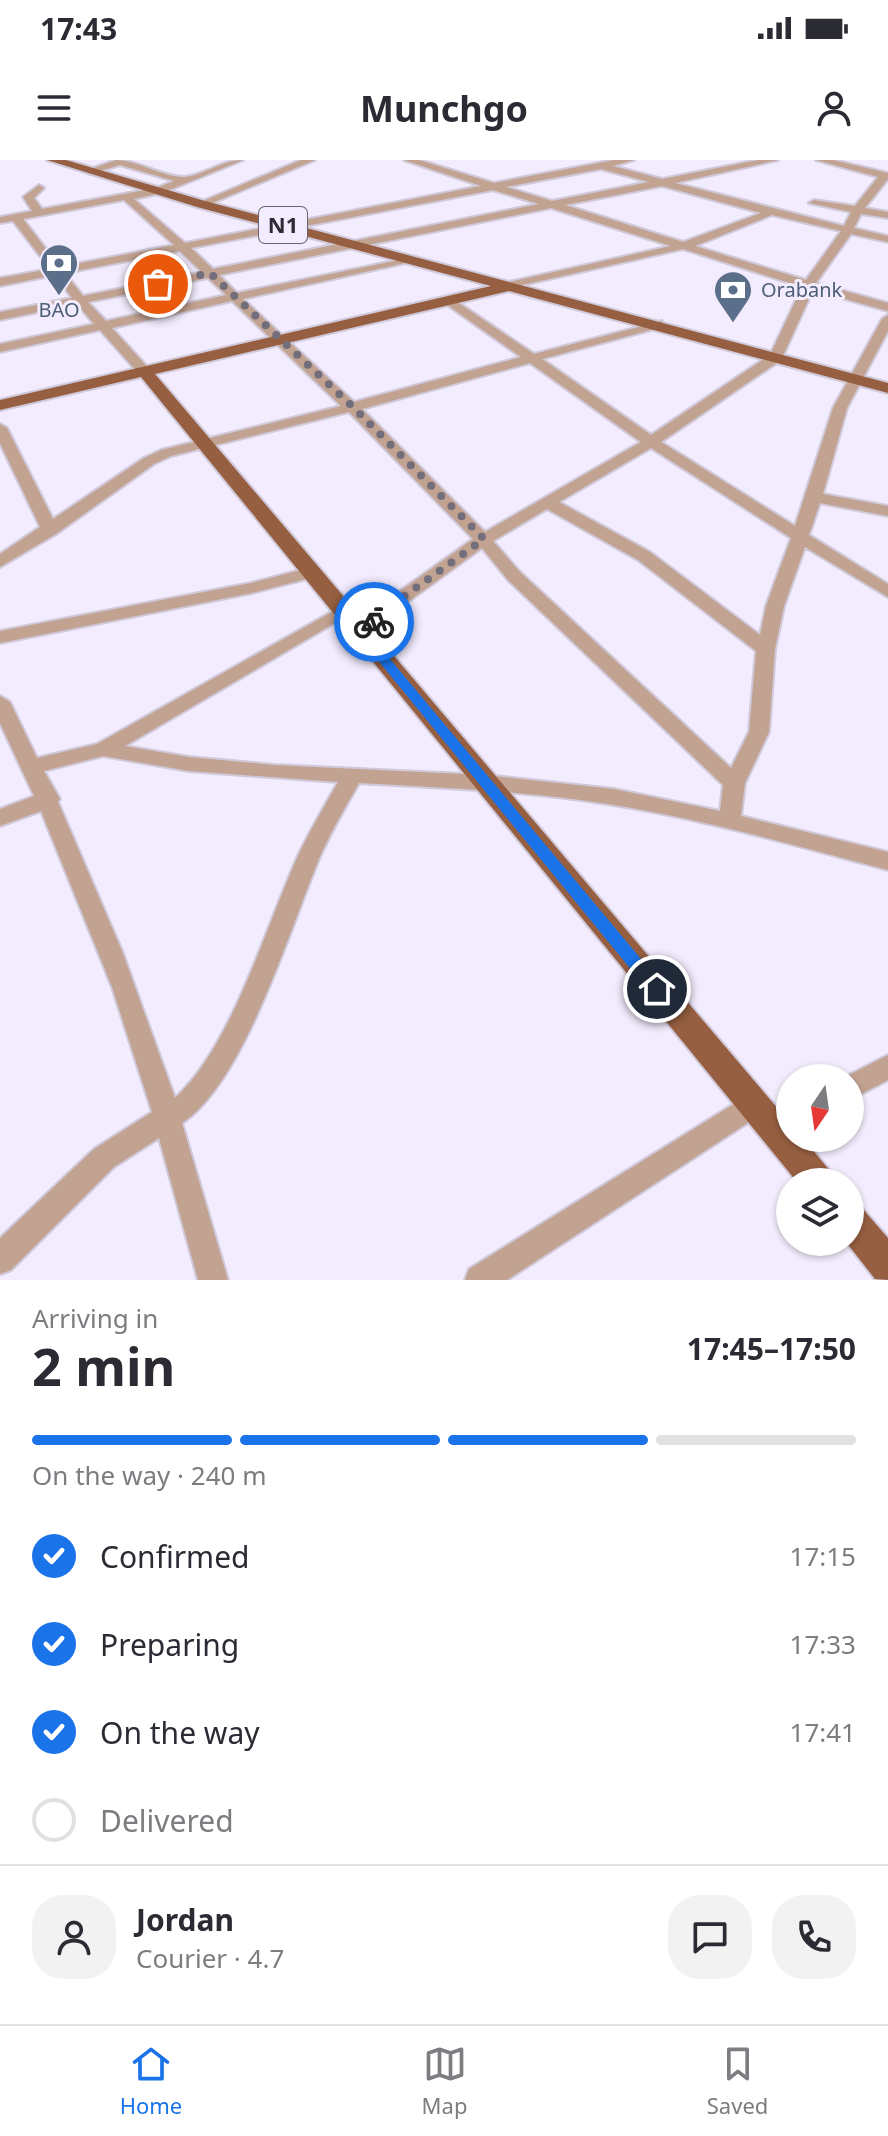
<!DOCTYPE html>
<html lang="en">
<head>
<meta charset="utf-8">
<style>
	:root { --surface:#fff; --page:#f2f2f3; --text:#2b2b33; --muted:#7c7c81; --line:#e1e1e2; --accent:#1a73e8 }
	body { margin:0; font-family:"Noto Sans",sans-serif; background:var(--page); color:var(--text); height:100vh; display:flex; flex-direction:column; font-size:30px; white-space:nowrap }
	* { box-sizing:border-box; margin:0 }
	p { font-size:26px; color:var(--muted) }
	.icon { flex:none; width:44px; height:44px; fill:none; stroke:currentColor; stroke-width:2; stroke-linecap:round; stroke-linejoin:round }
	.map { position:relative; height:1120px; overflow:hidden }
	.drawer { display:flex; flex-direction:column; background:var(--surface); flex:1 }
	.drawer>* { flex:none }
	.needle { width:52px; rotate:193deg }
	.tools { position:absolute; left:776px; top:904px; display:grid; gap:16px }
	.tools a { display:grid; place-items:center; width:88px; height:88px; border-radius:50%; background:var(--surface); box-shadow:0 2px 6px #0004; font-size:40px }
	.pin { position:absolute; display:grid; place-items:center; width:68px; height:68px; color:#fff; margin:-34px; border:4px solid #fff; border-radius:50%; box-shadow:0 2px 8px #0007 }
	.courier { position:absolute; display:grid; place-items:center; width:80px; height:80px; margin:-40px; border:6px solid #1a73e8; border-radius:50%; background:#fff; color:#222; box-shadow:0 2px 10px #0007 }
	.overview em { font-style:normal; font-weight:700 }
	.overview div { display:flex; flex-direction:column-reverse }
	.overview { display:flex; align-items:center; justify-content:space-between; height:136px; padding:0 32px }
	h1 { font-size:52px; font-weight:700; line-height:60px }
	.bar { display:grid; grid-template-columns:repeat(4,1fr); gap:12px 8px; align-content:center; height:96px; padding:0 32px }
	.bar i { height:10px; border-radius:6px; background:var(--line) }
	.bar .active { background:var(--accent) }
	.bar p { grid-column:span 4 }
	.line { display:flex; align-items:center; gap:20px; padding:0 32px; border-top:2px solid var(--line) }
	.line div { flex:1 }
	.round { display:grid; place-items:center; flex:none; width:84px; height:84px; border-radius:32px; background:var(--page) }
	ol { padding:0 32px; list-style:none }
	li { display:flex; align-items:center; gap:24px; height:88px }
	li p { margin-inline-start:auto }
	li .icon { padding:8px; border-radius:50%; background:var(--accent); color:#fff; stroke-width:4 }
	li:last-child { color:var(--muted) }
	li i { width:44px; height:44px; border:4px solid var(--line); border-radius:50% }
	.status { display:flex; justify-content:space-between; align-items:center; height:56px; padding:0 40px; background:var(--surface); direction:ltr }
	.status svg { height:22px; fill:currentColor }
	header { display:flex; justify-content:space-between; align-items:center; height:104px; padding:0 32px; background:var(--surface); font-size:36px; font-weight:700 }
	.dock { display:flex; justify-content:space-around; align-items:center; height:112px; border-top:2px solid var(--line); background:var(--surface); font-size:22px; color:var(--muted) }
	.dock a { display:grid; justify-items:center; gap:4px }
	.dock .active { color:var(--accent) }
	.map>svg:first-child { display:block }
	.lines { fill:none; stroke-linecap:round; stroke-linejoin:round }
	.minor-casing { stroke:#d0c9da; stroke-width:4 }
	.major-casing { stroke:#d0c9da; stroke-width:4 }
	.minor { fill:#c2a291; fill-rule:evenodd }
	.major { fill:#975f41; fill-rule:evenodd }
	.route { fill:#1a73e8 }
	.done { stroke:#736e7b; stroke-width:8; stroke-dasharray:0 14.4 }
	.labels { text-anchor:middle; stroke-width:6; stroke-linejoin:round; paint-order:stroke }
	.far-service-label { font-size:20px; fill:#4e5e75; stroke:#f3ecfe; text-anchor:start }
	.shield { fill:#f3ecfe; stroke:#696471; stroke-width:2 }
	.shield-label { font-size:22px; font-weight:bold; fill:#2e2a35 }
</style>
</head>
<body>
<div class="status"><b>17:43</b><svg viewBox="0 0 49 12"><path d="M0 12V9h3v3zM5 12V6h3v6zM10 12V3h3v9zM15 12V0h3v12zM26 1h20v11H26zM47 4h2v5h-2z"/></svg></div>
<header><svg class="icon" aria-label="menu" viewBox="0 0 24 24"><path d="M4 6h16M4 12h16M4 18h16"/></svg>Munchgo<svg class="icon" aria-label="person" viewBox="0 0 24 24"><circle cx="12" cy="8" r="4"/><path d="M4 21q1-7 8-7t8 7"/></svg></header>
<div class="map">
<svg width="888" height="1120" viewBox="0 0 888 1120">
	<rect width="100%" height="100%" fill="#f3ecfe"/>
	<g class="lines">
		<!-- minor casing -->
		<g class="minor-casing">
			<path id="minor" d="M116,0C137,0 157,15 182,17C199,18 221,0 243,0L162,33L134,39L185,83L481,26L404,0H419L494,23L614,0H634L613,6L662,19L758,0H778L675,23L844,66L851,52L809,43L814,40L855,46L878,17L816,0H833L888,13V19L865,48L888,52V58L861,54L854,68L888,76V82L851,74L816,123L888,143V151L813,130L781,200L661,282L795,366L833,248L882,159L888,155V171L847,248L823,334L888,346V356L820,343L809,375L888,424V437L805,387L784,446L775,489L769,572L745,623L741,656L888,692V710C797,686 707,660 614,645C530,631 444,628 359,623C345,648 330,673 319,699C290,768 244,923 182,963L228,1120H198L159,978L114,1007L11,1110L0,1114V1078L94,989L152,952L112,827L41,651L0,666V649L34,636L0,563V536L10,542L37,598L97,584L344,445L353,450L350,454L125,586L189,597L274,605L484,615L614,629L720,651L723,625L508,420L482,388L398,449L369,478H355L353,474L355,470L386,441L473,379L349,252L171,296L154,304L56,374L0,407V394L40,367L0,283V264L7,268L53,359L144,298L161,290L341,246L232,141L112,168L152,212L145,216L140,215L100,170L0,192V184L94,164L77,144L0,160V152L72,138L55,115L0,126V118L50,109L13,61L0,63V57L32,51L23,37L39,25L44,28L34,38L42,49L156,28L174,21L120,5L90,14L85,11ZM601,9L649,22L552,41L506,27ZM662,26L761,53L683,82L565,45ZM493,30L539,44L213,109L191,88ZM124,40L174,85L60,107L23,59ZM551,48L671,86L509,122V128L683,89L802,127L770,195L651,275L542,199L662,167V161L534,194L450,137L444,141L446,144L521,197L354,242L243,139L410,102L416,99L414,97L237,133L219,115ZM772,55L841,71L806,120L695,86ZM180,91L202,112L83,136L65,113ZM208,118L226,135L106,161L88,142ZM530,203L641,282L485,372L362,249ZM651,288L791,378L766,446L760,475L650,392L559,342ZM547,349L638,400L756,491L749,572L731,608L520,412L493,381ZM103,596L189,611L338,622C324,647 309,672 297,698C265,769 232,886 175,938L122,791L58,642L60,639L44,611Z
				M301,0H315L205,46L196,44Z
				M312,407L318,408L321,412L318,416L252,433L0,483V471L251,423Z
				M888,895V920L850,940V918H843Z
				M753,932L763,935L767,944L763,953L507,1120H465L469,1109Z"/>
		</g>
		<!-- major casing -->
		<g class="major-casing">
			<path id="major" d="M47,0H66L205,41L888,223V233L509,131L155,214L790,963V978H803L830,1011L835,1022H797L141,217L0,250V240L491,126L197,47Z
				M850,1043L862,1048L888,1078V1120L875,1119L846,1082H850Z"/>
		</g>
		<!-- minor -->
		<use href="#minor" class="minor"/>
		<!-- major -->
		<use href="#major" class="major"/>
	</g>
	<!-- route -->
	<path class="route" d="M374,459L380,462L369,474L662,824V834H651L358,476V471Z"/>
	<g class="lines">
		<!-- done -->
		<path class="done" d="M158,124L210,113L353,247L484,379L392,445L374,462"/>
	</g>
	<!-- icons -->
	<defs>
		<g id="bank-pin" transform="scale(2)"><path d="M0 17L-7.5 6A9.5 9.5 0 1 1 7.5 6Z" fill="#5c6f8a" stroke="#f3ecfe"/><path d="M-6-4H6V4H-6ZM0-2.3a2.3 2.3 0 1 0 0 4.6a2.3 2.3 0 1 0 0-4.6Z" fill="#fff"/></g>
	</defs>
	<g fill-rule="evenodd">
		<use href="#bank-pin" x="59" y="103"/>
		<use href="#bank-pin" x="733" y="130"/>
	</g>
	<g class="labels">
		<!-- far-service labels -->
		<g class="far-service-label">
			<text x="761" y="137">Orabank</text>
			<text x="59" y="157" text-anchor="middle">BAO</text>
		</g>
		<!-- shield labels -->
		<rect class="shield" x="259" y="47" width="48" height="36" rx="6"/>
		<g class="shield-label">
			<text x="283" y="73">N1</text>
		</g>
	</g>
</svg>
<div class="tools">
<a><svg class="needle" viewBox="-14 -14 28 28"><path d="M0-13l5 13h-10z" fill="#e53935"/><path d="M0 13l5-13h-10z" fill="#7c7c81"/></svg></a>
<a><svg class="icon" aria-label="layers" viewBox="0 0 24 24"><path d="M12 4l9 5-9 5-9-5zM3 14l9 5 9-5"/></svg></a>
</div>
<div class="pin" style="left:158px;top:124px;background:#ea580c"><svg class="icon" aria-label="bag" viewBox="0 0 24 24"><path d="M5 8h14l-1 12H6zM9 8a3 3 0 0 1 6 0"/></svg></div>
<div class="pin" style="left:657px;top:829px;background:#1f2937"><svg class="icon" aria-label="home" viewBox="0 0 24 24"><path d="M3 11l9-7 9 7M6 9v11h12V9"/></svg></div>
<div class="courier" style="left:374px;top:462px"><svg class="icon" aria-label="bike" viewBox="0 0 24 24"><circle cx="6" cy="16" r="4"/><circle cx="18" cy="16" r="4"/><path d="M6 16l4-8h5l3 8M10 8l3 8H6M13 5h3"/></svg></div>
</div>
<section class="drawer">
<div class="overview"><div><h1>2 min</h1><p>Arriving in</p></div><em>17:45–17:50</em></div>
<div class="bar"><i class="active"></i><i class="active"></i><i class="active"></i><i></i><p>On the way · 240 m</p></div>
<ol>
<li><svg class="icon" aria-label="check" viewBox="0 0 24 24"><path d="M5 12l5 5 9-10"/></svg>Confirmed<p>17:15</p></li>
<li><svg class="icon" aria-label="check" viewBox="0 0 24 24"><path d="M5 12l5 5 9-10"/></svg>Preparing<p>17:33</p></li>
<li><svg class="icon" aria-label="check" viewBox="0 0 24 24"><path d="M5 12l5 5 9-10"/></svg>On the way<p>17:41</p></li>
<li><i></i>Delivered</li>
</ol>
<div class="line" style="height:144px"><a class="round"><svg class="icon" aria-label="person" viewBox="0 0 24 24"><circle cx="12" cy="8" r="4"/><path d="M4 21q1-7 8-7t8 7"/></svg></a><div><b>Jordan</b><p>Courier · 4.7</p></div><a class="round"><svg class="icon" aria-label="chat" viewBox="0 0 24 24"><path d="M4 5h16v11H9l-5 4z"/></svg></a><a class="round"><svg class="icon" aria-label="phone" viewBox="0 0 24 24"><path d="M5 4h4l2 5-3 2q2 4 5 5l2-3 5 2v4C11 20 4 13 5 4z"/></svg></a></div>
</section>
<nav class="dock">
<a class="active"><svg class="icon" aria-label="home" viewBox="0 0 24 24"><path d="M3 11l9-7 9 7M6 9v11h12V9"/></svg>Home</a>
<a><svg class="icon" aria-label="map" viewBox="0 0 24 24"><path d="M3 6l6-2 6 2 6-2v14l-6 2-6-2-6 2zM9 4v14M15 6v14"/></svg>Map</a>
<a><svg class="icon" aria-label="saved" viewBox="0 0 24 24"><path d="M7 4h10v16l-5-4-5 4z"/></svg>Saved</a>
</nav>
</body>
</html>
